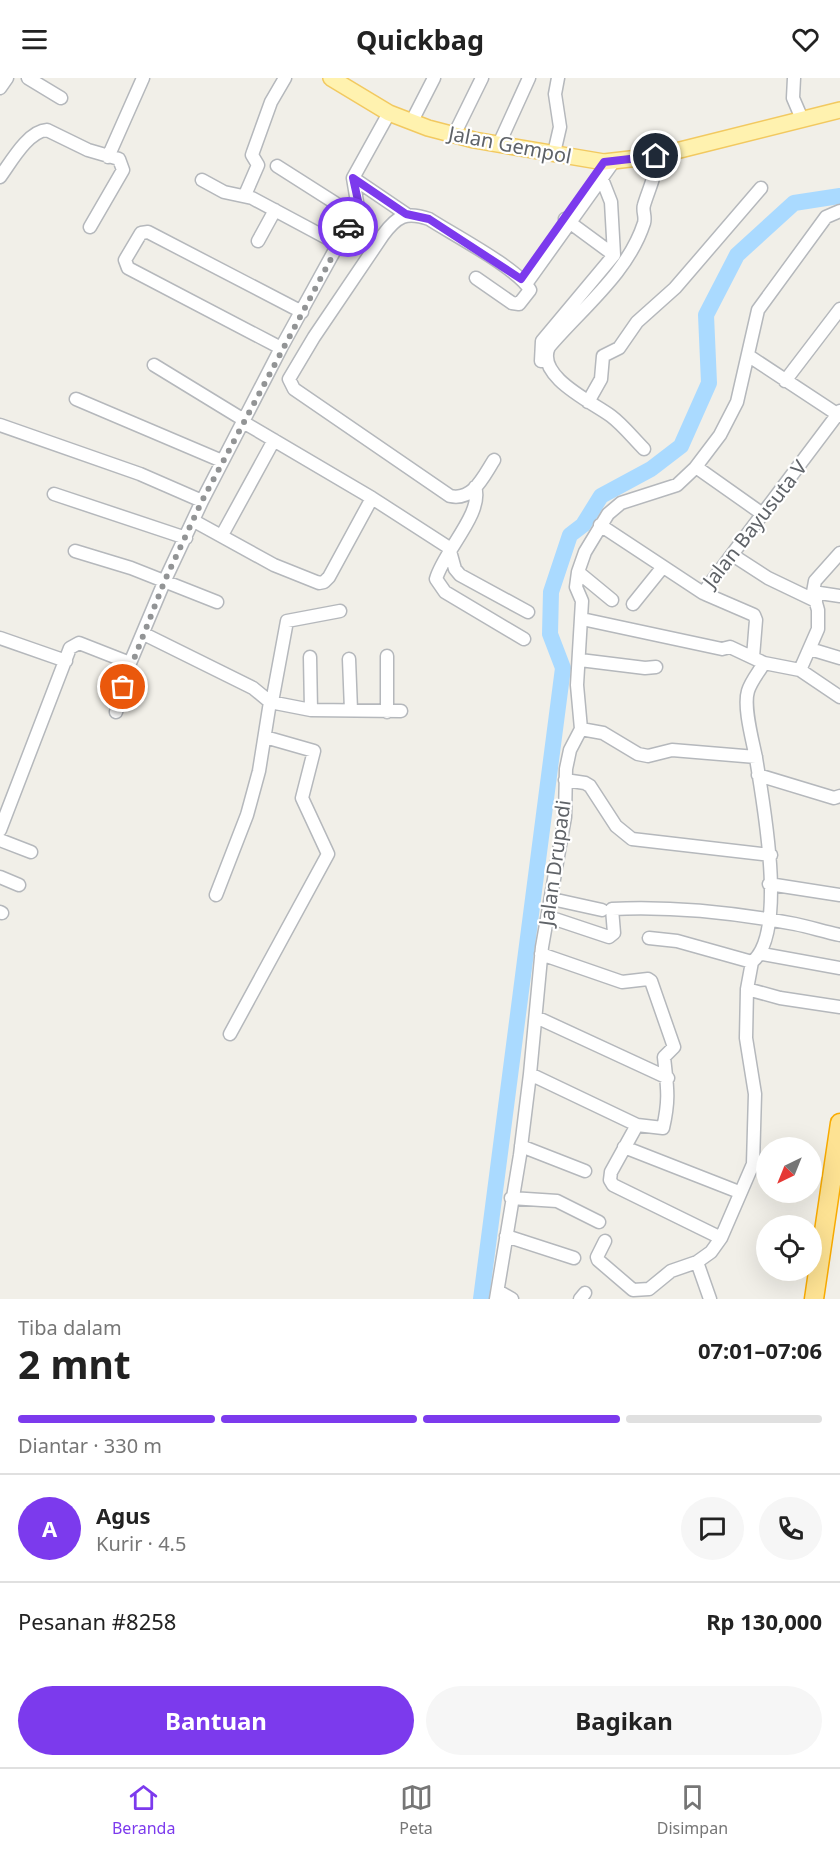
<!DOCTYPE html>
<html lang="id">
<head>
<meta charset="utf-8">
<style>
	:root { --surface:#fff; --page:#f6f6f6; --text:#222; --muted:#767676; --line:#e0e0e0; --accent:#7c3aed }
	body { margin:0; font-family:"Noto Sans",sans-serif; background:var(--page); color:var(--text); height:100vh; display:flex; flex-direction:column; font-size:22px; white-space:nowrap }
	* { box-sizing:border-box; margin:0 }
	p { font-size:20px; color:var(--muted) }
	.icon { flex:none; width:33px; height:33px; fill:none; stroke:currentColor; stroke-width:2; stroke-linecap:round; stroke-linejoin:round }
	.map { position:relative; height:1221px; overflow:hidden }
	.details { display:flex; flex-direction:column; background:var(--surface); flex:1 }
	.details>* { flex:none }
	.needle { width:39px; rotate:223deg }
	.tools { position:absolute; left:756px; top:1059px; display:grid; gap:12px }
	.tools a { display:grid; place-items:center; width:66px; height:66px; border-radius:50%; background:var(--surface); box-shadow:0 6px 24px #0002; font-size:30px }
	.pin { position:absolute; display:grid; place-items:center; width:51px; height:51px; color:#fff; margin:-26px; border:3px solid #fff; border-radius:50%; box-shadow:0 2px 6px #0007 }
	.courier { position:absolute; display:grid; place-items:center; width:60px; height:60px; margin:-30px; border:4px solid #7c3aed; border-radius:50%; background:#fff; color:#222; box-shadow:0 2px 8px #0007 }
	.headline em { font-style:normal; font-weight:700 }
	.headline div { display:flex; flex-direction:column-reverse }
	.headline { display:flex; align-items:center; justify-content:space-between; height:102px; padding:0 18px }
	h1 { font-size:39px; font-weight:700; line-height:45px }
	.bar { display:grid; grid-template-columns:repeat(4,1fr); gap:9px 6px; align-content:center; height:72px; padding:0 18px }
	.bar i { height:8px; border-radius:4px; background:var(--line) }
	.bar .active { background:var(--accent) }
	.bar p { grid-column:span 4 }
	.line { display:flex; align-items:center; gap:15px; padding:0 18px; border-top:2px solid var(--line) }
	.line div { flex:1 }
	.round { display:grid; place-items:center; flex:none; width:63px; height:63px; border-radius:32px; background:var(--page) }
	.primary-button { display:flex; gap:12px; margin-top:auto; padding:12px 18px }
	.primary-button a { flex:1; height:69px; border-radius:36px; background:var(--accent); color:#fff; font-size:24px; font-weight:700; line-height:69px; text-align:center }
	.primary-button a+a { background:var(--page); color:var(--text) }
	header { display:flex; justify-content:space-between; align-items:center; height:78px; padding:0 18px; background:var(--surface); font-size:27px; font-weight:700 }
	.menu { display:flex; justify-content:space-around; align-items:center; height:84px; border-top:2px solid var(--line); background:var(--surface); font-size:16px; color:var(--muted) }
	.menu a { display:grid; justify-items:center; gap:3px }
	.menu .active { color:var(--accent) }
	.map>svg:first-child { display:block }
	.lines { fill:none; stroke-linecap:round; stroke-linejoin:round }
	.river { stroke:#aadaff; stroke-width:16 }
	.minor-casing { stroke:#b5b8bc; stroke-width:15 }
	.major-casing { stroke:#f2c960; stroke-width:18 }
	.highway-casing { stroke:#f9ab00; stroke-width:21 }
	.minor { stroke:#fff; stroke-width:12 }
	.major { stroke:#fff2af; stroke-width:15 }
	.highway { stroke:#fde293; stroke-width:18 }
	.done { stroke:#929495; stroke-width:6; stroke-dasharray:0 10.8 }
	.route { stroke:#7c3aed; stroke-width:8 }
	.labels { text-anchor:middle; stroke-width:4.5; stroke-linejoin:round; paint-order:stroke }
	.street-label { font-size:20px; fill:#5f6368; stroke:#fff }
</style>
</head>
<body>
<header><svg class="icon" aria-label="menu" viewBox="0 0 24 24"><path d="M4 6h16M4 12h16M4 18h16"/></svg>Quickbag<svg class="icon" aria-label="heart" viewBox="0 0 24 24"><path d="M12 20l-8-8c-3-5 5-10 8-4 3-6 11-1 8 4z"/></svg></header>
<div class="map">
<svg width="840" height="1221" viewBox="0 0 840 1221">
	<rect width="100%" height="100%" fill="#f1efe8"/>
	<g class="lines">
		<!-- river -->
		<path class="river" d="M481,1221L563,590L550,556L551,514L570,457L583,447L601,418L651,391L681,368L709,305L706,237L737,177L794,125L840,118"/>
		<!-- minor casing -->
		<g class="minor-casing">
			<path id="minor" d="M28,0L61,20
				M794,0L793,20L802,41
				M0,10L7,0
				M412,43L434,0
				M454,57L482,0
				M499,66L529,0
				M554,75L560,49L555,16L558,0
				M108,79L143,0
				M277,88L354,137
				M0,99C11,84 28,53 47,52L88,72L119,81L123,92L90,149
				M353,100L406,136
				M202,102L224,114L252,120L338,166
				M245,117L258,87L252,77L253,74L271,24L285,0
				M565,141L614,177
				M258,163L275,132
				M476,200L512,225L519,226L530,212C519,191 452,156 429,141C406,133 397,138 383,157L314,259L289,301L294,311L450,418C473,423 483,399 494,382
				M526,206L614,83
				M281,270L128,190L125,182L141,155L148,154L302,234
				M749,278L840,338
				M541,283L542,263L614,177L611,124L602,101
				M154,287L244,342
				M785,303L840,231
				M76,321L222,383
				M588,324L601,301L603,278L619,270L637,244L675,210L761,110
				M243,344L372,420L451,471
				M0,347L140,396L202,423
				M644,371C633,360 623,347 611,338C592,324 535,298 549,269C582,230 628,195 644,145C646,138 642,133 644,127C649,110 657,96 656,78
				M696,389L764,437
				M475,409C484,435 443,474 436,501L445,514L524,561
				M54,416L186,460
				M194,443L274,487L319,505L324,504L329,499L372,420
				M600,447L703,515L754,537L756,542L753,579
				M222,457L274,362
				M75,473L131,490L217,524
				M450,473L455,491L460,497L528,534
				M734,478L768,500L816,523
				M578,494L612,522
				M813,514L840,518
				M703,515L840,333
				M633,526L662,490
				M582,541L722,571L730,569L764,585L800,592L840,619
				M144,556L253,610L270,624L259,693L247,737L216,817
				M0,560L66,583
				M810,571L840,580
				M387,578V634
				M310,579L311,632
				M349,581L351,632
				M580,582L645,590L656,589
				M800,592L818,551V532L813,514L815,503L840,475
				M270,624L311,632L401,633
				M272,624L287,543L340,533
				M116,634L130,585L165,502L202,423L281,270L358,130L353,100L389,35
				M581,651L603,655L638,676L648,678L672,672L756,679
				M758,697L834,720L840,718
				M565,702L585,705L590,708L616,748L632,761L771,777
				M0,752L70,570L79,565L130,585
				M0,762L31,774
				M0,799L19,807
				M769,806L840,817
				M552,821L602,832
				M0,834L2,835
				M549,839L609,859L614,855L612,831C672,828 736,835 795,846C810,849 825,854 840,857
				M649,860L677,863L752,884
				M762,876L840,890
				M747,911L780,920L840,929
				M536,939L668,1000
				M230,956L328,776L302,720L314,673L265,659
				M530,996L542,869L565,739L566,691L570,672L581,651L577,607L582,523L576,509L578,494L585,474L608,436L621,425L677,407L695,390L720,357L737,324L758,232L826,139L840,133
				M637,1047L611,1094L610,1102L613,1107L721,1160
				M521,1068L585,1093
				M624,1069L739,1114
				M511,1120L557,1123L599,1144
				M506,1158L574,1180
				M605,1163L597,1179L598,1182L633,1212L649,1211L671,1193L697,1184L711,1174L721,1160L753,1086L755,1016L746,960L747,911L752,884C788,855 763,724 756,680C753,664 743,629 748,613C751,603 759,594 764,585
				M697,1184L710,1221
				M498,1213L512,1221
				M496,1221L520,1077L530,996L637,1047L663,1050C670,1020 667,1008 664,979L674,969L651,903L648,901L622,904L541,876
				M580,1221L585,1215"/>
		</g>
		<!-- major casing -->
		<g class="major-casing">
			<path id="major" d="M331,0L389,35L428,50L474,62L604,84L656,78L840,32"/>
		</g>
		<!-- highway casing -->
		<g class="highway-casing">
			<path id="highway" d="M814,1221L840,1045"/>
		</g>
		<!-- minor -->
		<use href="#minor" class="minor"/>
		<!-- major -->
		<use href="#major" class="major"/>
		<!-- highway -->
		<use href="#highway" class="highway"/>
	</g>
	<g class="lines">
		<!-- done -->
		<path class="done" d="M123,609L165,502L202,423L348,149"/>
		<!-- route -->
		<path class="route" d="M348,149L359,127L353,100L406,136L429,141L521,201L604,84L656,78"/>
	</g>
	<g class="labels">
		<!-- street labels -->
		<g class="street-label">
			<text transform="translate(510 67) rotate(11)" y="7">Jalan Gempol</text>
			<text transform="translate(755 446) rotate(-52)" y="7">Jalan Bayusuta V</text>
			<text transform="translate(555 785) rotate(-82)" y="7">Jalan Drupadi</text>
		</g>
	</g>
</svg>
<div class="tools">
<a><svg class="needle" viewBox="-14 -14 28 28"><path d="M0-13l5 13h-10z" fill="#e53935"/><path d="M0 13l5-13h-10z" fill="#767676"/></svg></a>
<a><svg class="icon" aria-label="locate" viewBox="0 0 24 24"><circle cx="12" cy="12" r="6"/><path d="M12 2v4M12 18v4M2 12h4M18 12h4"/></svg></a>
</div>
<div class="pin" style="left:123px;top:609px;background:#ea580c"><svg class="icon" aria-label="bag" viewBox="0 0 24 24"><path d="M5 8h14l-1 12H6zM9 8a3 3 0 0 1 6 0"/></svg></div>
<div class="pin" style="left:656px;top:78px;background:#1f2937"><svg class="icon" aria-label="home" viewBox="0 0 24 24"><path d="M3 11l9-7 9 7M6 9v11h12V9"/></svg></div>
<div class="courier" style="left:348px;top:149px"><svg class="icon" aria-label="car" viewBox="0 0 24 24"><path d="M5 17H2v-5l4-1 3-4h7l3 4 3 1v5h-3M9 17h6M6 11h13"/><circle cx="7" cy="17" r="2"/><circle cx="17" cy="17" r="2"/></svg></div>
</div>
<section class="details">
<div class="headline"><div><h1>2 mnt</h1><p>Tiba dalam</p></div><em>07:01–07:06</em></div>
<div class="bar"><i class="active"></i><i class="active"></i><i class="active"></i><i></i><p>Diantar · 330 m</p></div>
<div class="line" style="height:108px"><b class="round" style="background:var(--accent);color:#fff">A</b><div><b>Agus</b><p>Kurir · 4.5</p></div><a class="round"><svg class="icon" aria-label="chat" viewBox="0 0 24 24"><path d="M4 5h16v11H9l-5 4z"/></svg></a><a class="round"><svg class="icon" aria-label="phone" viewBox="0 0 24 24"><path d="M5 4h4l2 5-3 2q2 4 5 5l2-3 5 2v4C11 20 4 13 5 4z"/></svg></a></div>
<div class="line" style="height:78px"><div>Pesanan #8258</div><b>Rp 130,000</b></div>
<div class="primary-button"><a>Bantuan</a><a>Bagikan</a></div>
</section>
<nav class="menu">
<a class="active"><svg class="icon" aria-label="home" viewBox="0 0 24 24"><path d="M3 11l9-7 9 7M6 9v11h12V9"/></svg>Beranda</a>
<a><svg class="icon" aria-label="map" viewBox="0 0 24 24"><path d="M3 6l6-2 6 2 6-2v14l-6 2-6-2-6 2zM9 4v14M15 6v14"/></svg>Peta</a>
<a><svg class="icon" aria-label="saved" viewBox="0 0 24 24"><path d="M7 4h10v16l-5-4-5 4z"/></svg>Disimpan</a>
</nav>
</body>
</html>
